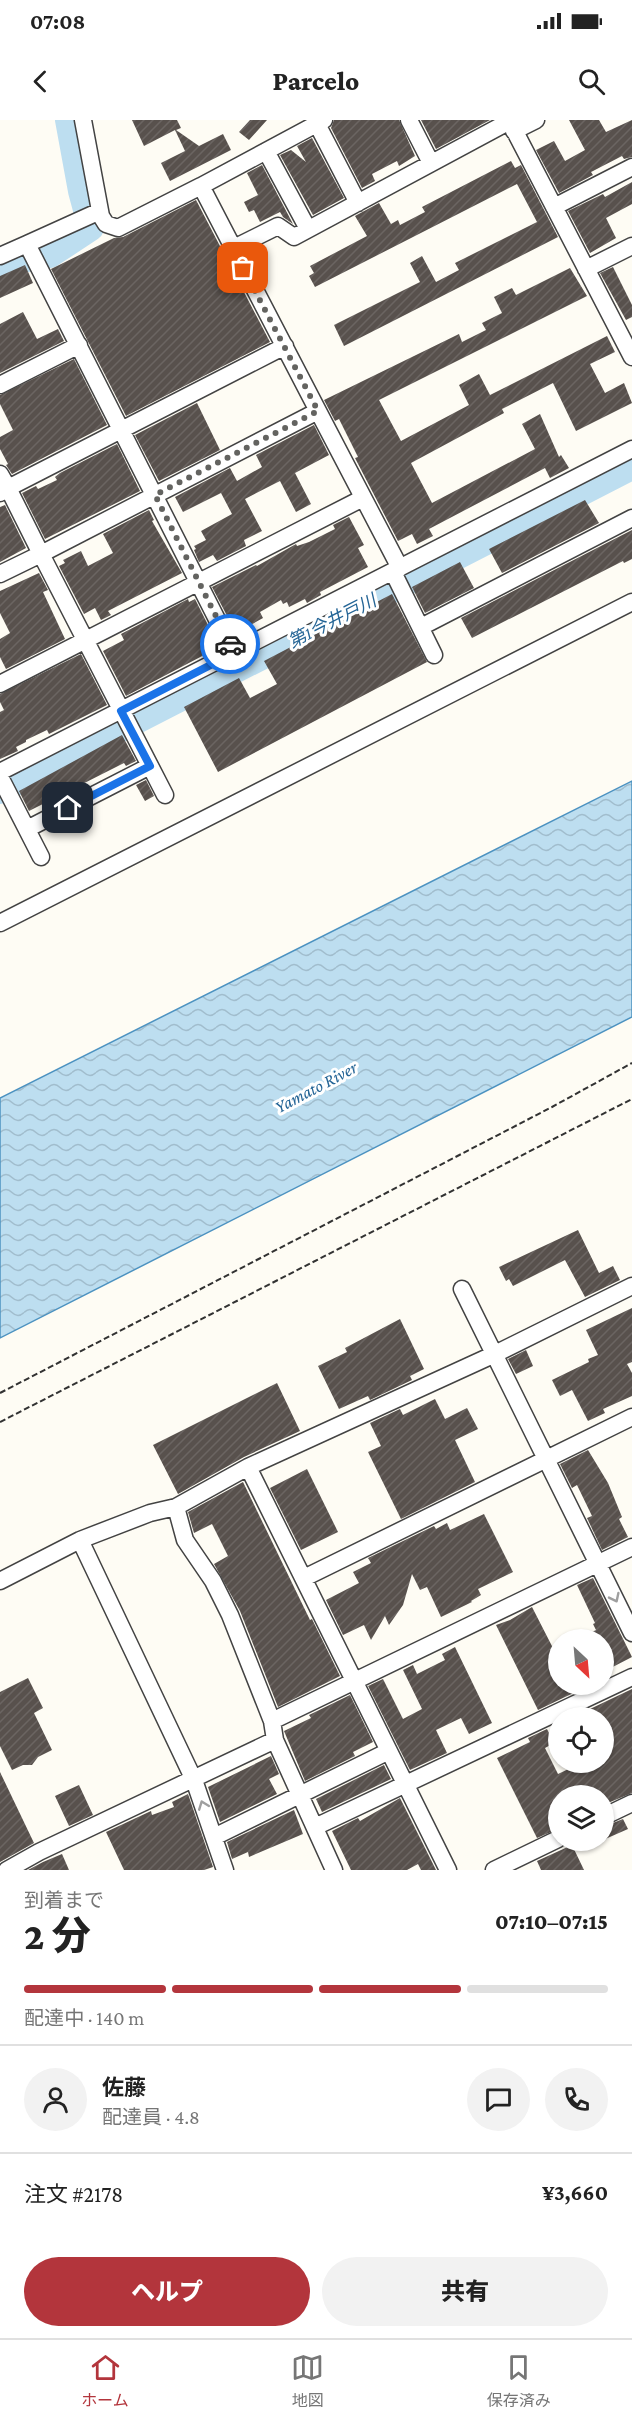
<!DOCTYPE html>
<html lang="ja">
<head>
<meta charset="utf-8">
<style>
	:root { --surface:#fff; --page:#f2f2f2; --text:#222; --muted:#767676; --line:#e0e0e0; --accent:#b3353c }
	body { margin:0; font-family:"Crimson Pro","Noto Sans JP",serif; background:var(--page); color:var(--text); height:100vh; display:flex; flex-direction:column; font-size:22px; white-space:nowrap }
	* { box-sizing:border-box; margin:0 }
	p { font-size:20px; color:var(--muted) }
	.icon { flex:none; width:33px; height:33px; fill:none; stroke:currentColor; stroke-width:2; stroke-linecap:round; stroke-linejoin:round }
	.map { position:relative; height:1750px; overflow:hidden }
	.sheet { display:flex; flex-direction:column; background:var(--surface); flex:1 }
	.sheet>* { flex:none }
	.needle { width:39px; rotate:154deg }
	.buttons { position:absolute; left:548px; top:1509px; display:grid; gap:12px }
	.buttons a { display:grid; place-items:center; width:66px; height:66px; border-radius:50%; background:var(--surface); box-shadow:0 2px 4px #0004; font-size:30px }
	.pin { position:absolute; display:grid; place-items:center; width:51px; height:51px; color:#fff; margin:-26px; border-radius:12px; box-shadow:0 3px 9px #0006 }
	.courier { position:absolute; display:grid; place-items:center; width:60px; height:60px; margin:-30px; border:4px solid #1a73e8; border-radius:50%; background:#fff; color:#222; box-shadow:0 2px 8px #0007 }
	.summary em { font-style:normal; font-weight:800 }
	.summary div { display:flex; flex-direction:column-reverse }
	.summary { display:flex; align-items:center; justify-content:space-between; height:102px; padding:0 24px }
	h1 { font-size:39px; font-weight:800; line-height:45px }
	.bar { display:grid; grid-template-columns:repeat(4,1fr); gap:9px 6px; align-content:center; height:72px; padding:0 24px }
	.bar i { height:8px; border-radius:4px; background:var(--line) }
	.bar .active { background:var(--accent) }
	.bar p { grid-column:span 4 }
	.line { display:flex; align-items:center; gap:15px; padding:0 24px; border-top:2px solid var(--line) }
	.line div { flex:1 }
	.round { display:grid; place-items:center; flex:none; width:63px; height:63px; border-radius:32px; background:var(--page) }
	.primary-button { display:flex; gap:12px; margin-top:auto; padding:12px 24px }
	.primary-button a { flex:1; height:69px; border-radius:36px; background:var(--accent); color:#fff; font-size:24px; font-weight:800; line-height:69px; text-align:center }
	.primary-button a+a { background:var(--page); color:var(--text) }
	.status { display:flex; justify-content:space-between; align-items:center; height:42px; padding:0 30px; background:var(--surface); direction:ltr }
	.status svg { height:16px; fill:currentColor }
	header { display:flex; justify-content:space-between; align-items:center; height:78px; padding:0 24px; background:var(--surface); font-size:27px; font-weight:800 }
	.tab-bar { display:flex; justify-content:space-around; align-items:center; height:84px; border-top:2px solid var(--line); background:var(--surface); font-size:16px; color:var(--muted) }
	.tab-bar a { display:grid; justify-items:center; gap:3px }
	.tab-bar .active { color:var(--accent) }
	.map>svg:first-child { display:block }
	.water { fill:url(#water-waves); stroke:#4c92c0; stroke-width:1.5 }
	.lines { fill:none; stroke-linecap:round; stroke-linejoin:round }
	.river { stroke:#bddef0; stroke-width:26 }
	.building { fill:url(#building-hatch) }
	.minor-casing { stroke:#434343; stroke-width:19 }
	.path { stroke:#323232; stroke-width:2; stroke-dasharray:6 3; stroke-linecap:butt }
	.minor { stroke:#fff; stroke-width:16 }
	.oneway { stroke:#9f9f9f }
	.done { stroke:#636360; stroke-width:6; stroke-dasharray:0 10.8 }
	.route { stroke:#1a73e8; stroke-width:8 }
	.labels { text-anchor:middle; stroke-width:6; stroke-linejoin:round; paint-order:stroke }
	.water-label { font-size:18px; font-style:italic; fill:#256596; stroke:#fff }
</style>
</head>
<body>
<div class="status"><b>07:08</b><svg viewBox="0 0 49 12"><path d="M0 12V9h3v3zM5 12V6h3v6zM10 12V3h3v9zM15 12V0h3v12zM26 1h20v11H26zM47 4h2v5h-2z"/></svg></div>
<header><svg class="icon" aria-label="back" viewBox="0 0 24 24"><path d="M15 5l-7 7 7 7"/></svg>Parcelo<svg class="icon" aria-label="search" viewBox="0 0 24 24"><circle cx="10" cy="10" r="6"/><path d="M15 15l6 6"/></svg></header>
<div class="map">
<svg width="632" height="1750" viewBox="0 0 632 1750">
	<defs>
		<pattern id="water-waves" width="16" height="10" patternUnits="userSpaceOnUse" patternTransform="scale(1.5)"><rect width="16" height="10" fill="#bddef0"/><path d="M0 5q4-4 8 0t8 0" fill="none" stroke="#a1bdcd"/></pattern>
		<pattern id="building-hatch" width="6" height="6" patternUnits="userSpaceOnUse" patternTransform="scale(1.5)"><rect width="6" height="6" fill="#58514d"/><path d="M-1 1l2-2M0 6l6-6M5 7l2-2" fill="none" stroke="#6b6562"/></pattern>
	</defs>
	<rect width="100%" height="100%" fill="#fefcf4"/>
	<!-- water -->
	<path class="water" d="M632,661V897L0,1218V978Z"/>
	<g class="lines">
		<!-- river -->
		<path class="river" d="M0,147L11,142L50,135L91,108L81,71L68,0
			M0,671L632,347"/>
	</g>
	<!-- building -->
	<path class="building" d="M132,0H177L181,8L176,10L199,26L223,14L231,30L170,61L161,43L185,31L175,10L144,26Z
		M250,0H267L249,20L239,12Z
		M334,0H399L415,36L399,46L397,41L372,54L375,61L362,68L331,8Z
		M421,0H490L436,29Z
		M569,0H599L606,12L632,0V37L624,39L622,36L593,51L591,52L593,55L559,73L536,30L554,21L565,41L585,30Z
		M312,18L344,78L313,95L280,35L291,30L306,42L297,26Z
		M511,41L515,48L521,45L558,117L344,226L334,205L420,162L410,143L422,136L436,162L459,150L455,143L537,102L517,64L315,167L309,156L314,153L310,146L367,116L355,96L379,83L391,104L398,100L400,105L425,92L422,87Z
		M262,45L293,104L283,97L280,92L260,102L254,90L249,92L244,82L258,75L247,53Z
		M632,62V84L606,98L616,118L590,133L568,91L603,74L605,77Z
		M196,80L270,222L126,296L51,149L114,118L123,117Z
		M25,145L33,163L0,178V156Z
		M613,147L632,185V197L626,200L600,153Z
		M570,148L587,176L379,280L401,321L469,285L459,265L479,254L490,275L607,216L615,232L590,244L605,273L624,263L632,283L576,311L553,263L502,289L504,293L411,343L432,383L535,329L522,304L540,294L559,337L561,335L569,348L550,358L545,348L429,409L433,416L417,424L412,414L398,421L355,338L358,337L339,299L335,301L324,280L459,214L462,222L486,210L482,203L502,193L494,177L512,168L516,175Z
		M23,192L37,219L58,209L64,221L0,253V204Z
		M74,239L107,305L12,354L6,345L8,344L0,329V317L13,310L0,284V275Z
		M197,283L220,330L159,361L135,315Z
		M314,305L329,335L295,353L311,384L296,392L280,361L272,365L245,379L262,411L244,420L246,426L217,441L213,435L199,442L194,430L196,429L194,426L206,420L201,411L232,394L221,373L183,392L175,377L230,348L237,361L262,347L256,335Z
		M117,324L140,371L45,419L22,373L36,366L38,369L57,360L55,357L60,353Z
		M585,380L599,403L502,453L489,429Z
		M5,385L26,428L0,442V387Z
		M149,390L154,400L152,401L182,453L108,491L111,495L101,500L95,488L84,494L59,446L65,443L63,440L81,431L88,446L113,433L103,414Z
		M349,397L364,425L358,428L368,447L320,472L321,475L307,483L305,479L289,487L287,482L283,484L281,480L260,492L263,498L236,513L212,467L256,445L257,446L296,424L297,426L309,422L335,409L333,405Z
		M632,410V439L624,443L623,441L472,518L461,498Z
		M460,442L474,468L425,493L412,467Z
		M39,453L48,470L43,472L65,519L6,549L0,537V519L10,513L0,493V471Z
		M392,474L427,542L218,652L184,587L239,558L250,578L277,564L264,541Z
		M188,479L189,482L195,479L217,523V526L207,531L208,533L126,576L103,531L124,520L121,514Z
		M81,534L107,585L49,614L47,610L26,620V622L16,627L18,631L0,639V592L4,590L0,582V574Z
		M122,615L136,641L126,646L124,643L29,691L19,671Z
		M146,660L154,676L145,681L136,665Z
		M578,1110L599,1153L613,1146L620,1160L585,1177L565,1140L513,1166L509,1159L506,1161L499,1147Z
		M632,1188V1242L627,1244L632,1253V1276L603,1289L605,1293L588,1301L572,1270L560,1276L552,1260L589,1242L588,1239L598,1235L586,1210Z
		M400,1199L424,1249L410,1256L412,1260L370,1280L368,1276L339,1289L318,1246L347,1232L345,1228Z
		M526,1230L533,1246L516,1254L508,1239Z
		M277,1263L300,1311L244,1337L178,1374L153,1325Z
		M435,1279L445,1299L467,1288L478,1309L455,1320L475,1362L401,1399L368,1332L381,1326L370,1303L400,1289L403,1295Z
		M588,1330L608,1363L622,1397L619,1399L628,1417L602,1430L587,1398L592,1396L577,1365L572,1368L560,1344Z
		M307,1349L338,1412L301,1430L270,1368Z
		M243,1362L310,1500L312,1499L340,1556L278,1587L240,1491L214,1444L228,1436L212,1404L194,1413L188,1392Z
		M484,1394L513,1452L478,1469L481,1475L471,1481L472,1482L441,1497L427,1467L420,1470L412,1454L403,1485L389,1505L385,1496L371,1520L364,1505L343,1515L326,1480L359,1463L353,1452L371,1443L368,1438L434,1406L436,1409L447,1403L450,1410Z
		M593,1458L632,1537L603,1552V1520H576L596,1510L593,1504L595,1503L577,1465Z
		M532,1487L554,1530L558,1529V1564H592L538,1590L496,1505L510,1500Z
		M455,1527L492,1603L469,1614L461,1598L436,1610L447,1633L410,1650L368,1566L383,1559L403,1599L422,1589L403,1550L413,1545L417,1554L445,1540L442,1534Z
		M28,1558L43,1588L34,1593L52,1630L38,1637L32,1645H23L12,1650L0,1626V1572Z
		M632,1569V1673L603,1685V1676H558V1709L537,1718L497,1638L530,1622L528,1618L547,1609L554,1623L545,1628L558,1654L583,1642H603V1598H571Z
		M350,1575L373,1622L353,1632L355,1636L305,1661L284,1611L311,1598L309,1595Z
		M271,1636L279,1654L269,1659L277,1674L220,1702L208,1667Z
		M384,1645L391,1659L322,1692L316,1679Z
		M0,1652L34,1723L0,1742Z
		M79,1665L93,1695L69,1706L55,1676Z
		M188,1674L213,1747L204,1750H124L106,1712L151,1691L152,1695L174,1687L172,1682Z
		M400,1678L436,1750H421L418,1744L407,1750H351L332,1711L358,1698L360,1701Z
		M294,1690L303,1714L249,1737L248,1732L232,1739L227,1722Z
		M623,1699L628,1709L603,1720V1707Z
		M572,1725L584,1750H541L537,1741Z
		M62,1734L69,1750H28L43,1742Z"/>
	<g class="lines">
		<!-- minor casing -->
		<g class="minor-casing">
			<path id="minor" d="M83,0L101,96L106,104L118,108L201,66
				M409,0L431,43
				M509,0L632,237
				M317,4L358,83
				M514,11L536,0
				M266,31L308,109
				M554,87L632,47
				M100,91L27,124L234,533
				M232,129L278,106L294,117L510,1
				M0,136L27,124
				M586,149L632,126
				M0,265L79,225
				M318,291L400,448
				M0,354L8,368L285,226
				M0,373L8,368L41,434L318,291L201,66L324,0
				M393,452L434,535
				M0,454L41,434L165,675
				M421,507L632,398
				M0,564L363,378
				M0,652L632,329
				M0,657L41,737
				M27,709L150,646
				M0,803L632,482
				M462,1169L632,1513
				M248,1347L448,1750
				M176,1387L185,1420L213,1461L230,1495L272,1601
				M80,1420L194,1660L225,1750
				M304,1458L632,1297
				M0,1461L80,1420L150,1393L176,1387L248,1347L495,1234L632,1166
				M275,1620L334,1750
				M603,1697L632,1683
				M315,1707L632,1557
				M214,1717L389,1631
				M7,1750L39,1732L275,1620L272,1601L632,1427
				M494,1750L558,1719"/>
		</g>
		<!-- path -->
		<path class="path" d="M0,1273L552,987L632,943
			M0,1302L632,979"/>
		<!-- minor -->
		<use href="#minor" class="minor"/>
	</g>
	<!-- one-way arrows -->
	<defs><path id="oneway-chevron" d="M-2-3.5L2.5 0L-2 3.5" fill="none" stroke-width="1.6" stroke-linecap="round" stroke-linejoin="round" transform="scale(1.5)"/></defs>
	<g class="oneway">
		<use href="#oneway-chevron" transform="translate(615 1478) rotate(64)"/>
		<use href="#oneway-chevron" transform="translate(203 1685) rotate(-111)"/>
	</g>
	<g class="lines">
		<!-- done -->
		<path class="done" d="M230,524L155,375L318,291L243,148"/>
		<!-- route -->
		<path class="route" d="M68,688L150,646L121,591L234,533L230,524"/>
	</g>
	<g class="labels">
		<!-- water labels -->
		<g class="water-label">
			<text transform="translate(332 501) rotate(-27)" y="6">第1今井戸川</text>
			<text transform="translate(316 967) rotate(-28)" y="6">Yamato River</text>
		</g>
	</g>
</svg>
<div class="buttons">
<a><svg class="needle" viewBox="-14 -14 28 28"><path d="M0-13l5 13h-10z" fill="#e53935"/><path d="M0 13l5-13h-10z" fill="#767676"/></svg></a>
<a><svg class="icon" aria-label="locate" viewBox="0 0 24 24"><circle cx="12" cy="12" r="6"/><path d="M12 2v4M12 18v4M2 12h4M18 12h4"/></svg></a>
<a><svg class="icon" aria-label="layers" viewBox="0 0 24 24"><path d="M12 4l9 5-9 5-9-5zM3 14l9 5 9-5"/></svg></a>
</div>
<div class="pin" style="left:243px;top:148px;background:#ea580c"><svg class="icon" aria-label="bag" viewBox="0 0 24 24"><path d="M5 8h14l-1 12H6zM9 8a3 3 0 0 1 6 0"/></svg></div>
<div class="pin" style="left:68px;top:688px;background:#1f2937"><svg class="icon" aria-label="home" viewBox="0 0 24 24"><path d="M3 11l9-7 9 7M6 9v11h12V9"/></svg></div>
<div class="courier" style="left:230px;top:524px"><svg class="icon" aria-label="car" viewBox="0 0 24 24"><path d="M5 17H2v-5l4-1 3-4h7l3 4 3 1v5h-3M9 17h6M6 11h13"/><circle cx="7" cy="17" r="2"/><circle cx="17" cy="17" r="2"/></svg></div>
</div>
<section class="sheet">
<div class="summary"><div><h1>2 分</h1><p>到着まで</p></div><em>07:10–07:15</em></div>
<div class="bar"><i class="active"></i><i class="active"></i><i class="active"></i><i></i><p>配達中 · 140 m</p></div>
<div class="line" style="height:108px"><a class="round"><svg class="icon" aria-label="person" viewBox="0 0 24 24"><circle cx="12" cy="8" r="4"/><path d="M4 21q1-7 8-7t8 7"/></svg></a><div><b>佐藤</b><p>配達員 · 4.8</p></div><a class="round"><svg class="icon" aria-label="chat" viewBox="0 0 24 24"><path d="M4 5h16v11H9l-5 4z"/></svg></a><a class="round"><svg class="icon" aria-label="phone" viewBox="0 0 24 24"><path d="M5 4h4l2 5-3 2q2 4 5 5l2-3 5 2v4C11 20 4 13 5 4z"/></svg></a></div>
<div class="line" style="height:78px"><div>注文 #2178</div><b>¥3,660</b></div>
<div class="primary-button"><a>ヘルプ</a><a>共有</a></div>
</section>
<nav class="tab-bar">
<a class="active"><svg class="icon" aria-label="home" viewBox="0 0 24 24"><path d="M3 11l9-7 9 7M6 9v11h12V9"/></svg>ホーム</a>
<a><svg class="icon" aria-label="map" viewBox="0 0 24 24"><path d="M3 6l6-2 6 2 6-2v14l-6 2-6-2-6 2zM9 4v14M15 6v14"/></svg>地図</a>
<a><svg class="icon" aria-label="saved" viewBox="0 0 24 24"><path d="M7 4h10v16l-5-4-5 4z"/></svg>保存済み</a>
</nav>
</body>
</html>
